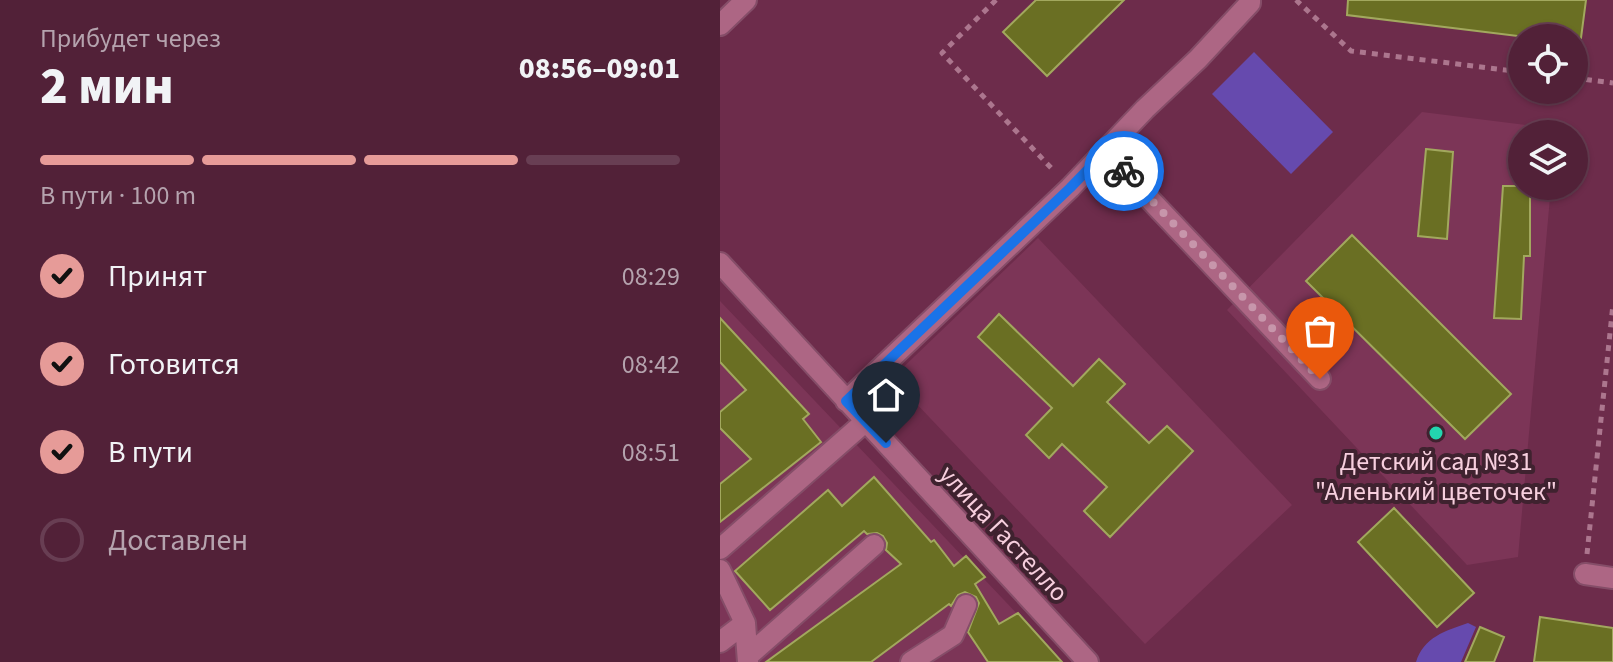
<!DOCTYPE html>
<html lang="ru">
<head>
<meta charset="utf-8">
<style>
	:root { --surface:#522138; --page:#5c2e43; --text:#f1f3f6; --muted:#b5a3ae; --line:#683e53; --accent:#e69b98 }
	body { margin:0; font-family:"Source Sans 3",sans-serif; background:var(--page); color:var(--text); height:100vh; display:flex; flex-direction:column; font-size:30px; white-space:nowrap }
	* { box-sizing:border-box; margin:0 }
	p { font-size:26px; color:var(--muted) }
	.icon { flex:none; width:44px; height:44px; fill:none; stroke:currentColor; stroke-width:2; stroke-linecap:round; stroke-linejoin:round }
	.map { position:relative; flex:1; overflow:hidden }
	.drawer { display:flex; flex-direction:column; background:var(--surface); width:720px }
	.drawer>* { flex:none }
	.buttons { position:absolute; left:788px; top:24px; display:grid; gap:16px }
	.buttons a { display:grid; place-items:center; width:80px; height:80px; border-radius:50%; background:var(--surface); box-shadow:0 2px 6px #0004,0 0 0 2px var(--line); font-size:40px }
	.pin { position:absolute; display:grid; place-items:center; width:68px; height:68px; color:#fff; margin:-82px -34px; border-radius:50% 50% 50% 0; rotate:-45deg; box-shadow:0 0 8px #0007 }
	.pin .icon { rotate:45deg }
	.courier { position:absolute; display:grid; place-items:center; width:80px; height:80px; margin:-40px; border:6px solid #1a73e8; border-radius:50%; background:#fff; color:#222; box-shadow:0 2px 10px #0007 }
	.summary em { font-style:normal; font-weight:800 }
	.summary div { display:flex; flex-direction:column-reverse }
	.summary { display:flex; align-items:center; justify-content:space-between; height:136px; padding:0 40px }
	h1 { font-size:52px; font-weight:800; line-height:60px }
	.bar { display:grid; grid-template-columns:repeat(4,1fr); gap:12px 8px; align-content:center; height:96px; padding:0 40px }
	.bar i { height:10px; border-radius:6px; background:var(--line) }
	.bar .current { background:var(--accent) }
	.bar p { grid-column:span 4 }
	ol { padding:0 40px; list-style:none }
	li { display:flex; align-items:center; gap:24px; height:88px }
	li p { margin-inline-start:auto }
	li .icon { padding:8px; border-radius:50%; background:var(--accent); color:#111; stroke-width:4 }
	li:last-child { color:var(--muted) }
	li i { width:44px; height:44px; border:4px solid var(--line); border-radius:50% }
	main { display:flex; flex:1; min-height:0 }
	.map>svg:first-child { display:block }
	.built { fill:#7c3557 }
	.green { fill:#664aae }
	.building { fill:#6a6f23; stroke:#a2a85e; stroke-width:2 }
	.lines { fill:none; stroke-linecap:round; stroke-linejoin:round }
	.minor-casing { stroke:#854d68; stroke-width:24 }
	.path { stroke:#ac768e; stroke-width:5; stroke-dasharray:6 6; stroke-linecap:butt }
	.minor { stroke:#ad6684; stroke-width:20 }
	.done { stroke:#c796ab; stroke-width:8; stroke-dasharray:0 14.4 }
	.route { stroke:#1a73e8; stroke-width:10 }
	.poi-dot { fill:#23d5af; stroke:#3f222f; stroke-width:3 }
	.labels { text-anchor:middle; stroke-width:8; stroke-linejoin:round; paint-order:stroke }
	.poi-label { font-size:26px; fill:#f7cfde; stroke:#3f222f }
	.street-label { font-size:26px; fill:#f7cfde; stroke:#3f222f }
</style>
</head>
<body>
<main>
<section class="drawer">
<div class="summary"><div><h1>2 мин</h1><p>Прибудет через</p></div><em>08:56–09:01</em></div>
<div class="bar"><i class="current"></i><i class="current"></i><i class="current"></i><i></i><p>В пути · 100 m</p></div>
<ol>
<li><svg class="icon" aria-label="check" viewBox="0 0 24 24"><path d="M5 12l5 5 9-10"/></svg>Принят<p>08:29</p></li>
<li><svg class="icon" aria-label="check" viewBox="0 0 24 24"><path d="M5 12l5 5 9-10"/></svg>Готовится<p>08:42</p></li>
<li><svg class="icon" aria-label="check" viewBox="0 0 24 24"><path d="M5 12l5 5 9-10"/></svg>В пути<p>08:51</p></li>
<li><i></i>Доставлен</li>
</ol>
</section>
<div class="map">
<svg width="893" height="662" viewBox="0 0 893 662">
	<rect width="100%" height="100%" fill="#6d2c4b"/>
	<!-- built -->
	<path class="built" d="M702,112L837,129L836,134H802V186H831L798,557L747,565L507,310Z
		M318,238L572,505L425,644L172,378Z
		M0,301L343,662H0Z"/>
	<!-- green -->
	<path class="green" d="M534,52L613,132L571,174L492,94Z
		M748,623L756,627L741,662H696C704,637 725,631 748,623Z"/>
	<!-- building -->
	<path class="building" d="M316,0H404L327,76L283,32Z
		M628,0H866L861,38H814L627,15Z
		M706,149L733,152L727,239L698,236Z
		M783,186H810V256H804L801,319L774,318Z
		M632,235L791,394L745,439L586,281Z
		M279,314L353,386L379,359L405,384L387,402L429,443L447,426L473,451L390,537L364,511L387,487L342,444L329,458L306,435L332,408L258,337Z
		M0,318L89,414L83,419L101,442L0,522V484L31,459L0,428V412L26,390L0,362Z
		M154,477L211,542L214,540L234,566L246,556L265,577L255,584L279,624L298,613L342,662H268L248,632L259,603L256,597L245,592L238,595L231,606L229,604L151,662H46L181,564L166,550L167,543L163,536L157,533L147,534L144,531L50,610L15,571L108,490L122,506Z
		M674,508L754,593L717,627L638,542Z
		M820,617L893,628V662H814Z
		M760,627L784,637L774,662H745Z"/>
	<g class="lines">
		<!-- minor casing -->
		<g class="minor-casing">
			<path id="minor" d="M0,25L26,0
				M385,152L600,379
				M0,263L368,662
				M126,401L350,188L425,109L478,59L530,3V0
				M0,549L146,421
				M0,570L25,623L28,662
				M865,574L893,578
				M0,642L25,623
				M28,656L154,545
				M191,662L233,635L246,605"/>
		</g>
		<!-- path -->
		<path class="path" d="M276,0L222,53L334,171
			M576,0L631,51L802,72
			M854,78L893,83
			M867,554L893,304"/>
		<!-- minor -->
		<use href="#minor" class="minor"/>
	</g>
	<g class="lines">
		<!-- done -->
		<path class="done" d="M404,171L600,379"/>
		<!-- route -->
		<path class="route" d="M166,443L126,401L350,188L385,152L404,171"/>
	</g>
	<!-- markers -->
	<circle class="poi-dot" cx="716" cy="433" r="8"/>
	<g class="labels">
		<!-- poi labels -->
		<g class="poi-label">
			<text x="716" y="470">Детский сад №31<tspan x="716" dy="30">"Аленький цветочек"</tspan></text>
		</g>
		<!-- street labels -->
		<g class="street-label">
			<text transform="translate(284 533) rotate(47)" y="9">улица Гастелло</text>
		</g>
	</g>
</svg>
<div class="buttons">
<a><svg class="icon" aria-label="locate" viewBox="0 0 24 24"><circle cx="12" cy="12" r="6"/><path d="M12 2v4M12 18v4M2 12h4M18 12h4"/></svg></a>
<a><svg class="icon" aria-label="layers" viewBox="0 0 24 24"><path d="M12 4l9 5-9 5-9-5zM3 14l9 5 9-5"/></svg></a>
</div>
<div class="pin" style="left:600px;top:379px;background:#ea580c"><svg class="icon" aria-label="bag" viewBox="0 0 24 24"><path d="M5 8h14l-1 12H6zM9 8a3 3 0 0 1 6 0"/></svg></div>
<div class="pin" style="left:166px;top:443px;background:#1f2937"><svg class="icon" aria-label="home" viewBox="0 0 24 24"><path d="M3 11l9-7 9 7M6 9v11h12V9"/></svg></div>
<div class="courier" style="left:404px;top:171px"><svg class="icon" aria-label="bike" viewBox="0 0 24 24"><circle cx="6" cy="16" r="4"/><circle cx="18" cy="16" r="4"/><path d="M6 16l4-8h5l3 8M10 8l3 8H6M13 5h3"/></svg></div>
</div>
</main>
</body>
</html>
